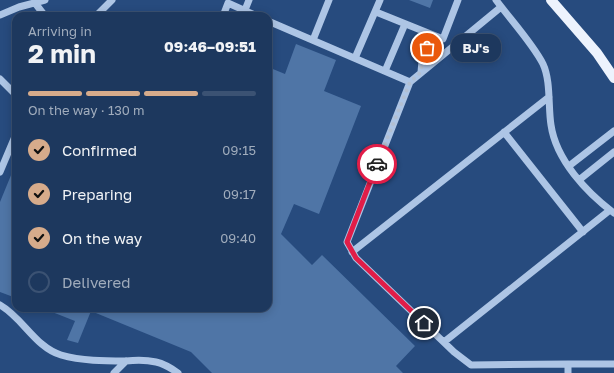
<!DOCTYPE html>
<html lang="en">
<head>
<meta charset="utf-8">
<style>
	:root { --surface:#1d385e; --page:#2a4367; --text:#f1f3f6; --muted:#a0acbc; --line:#3b5273; --accent:#d6ab8b }
	body { margin:0; font-family:"Golos Text",sans-serif; background:var(--page); color:var(--text); height:100vh; display:flex; flex-direction:column; font-size:15px; white-space:nowrap }
	* { box-sizing:border-box; margin:0 }
	p { font-size:13px; color:var(--muted) }
	.icon { flex:none; width:22px; height:22px; fill:none; stroke:currentColor; stroke-width:2; stroke-linecap:round; stroke-linejoin:round }
	.map { position:relative; flex:1; overflow:hidden }
	.sheet { position:absolute; left:12px; top:12px; width:260px; height:300px; display:flex; flex-direction:column; background:var(--surface); border-radius:12px; box-shadow:0 2px 10px #0003,0 0 0 1px var(--line) }
	.sheet>* { flex:none }
	.pin { position:absolute; display:grid; place-items:center; width:34px; height:34px; color:#fff; margin:-17px; border:2px solid #fff; border-radius:50%; box-shadow:0 1px 4px #0007 }
	.courier { position:absolute; display:grid; place-items:center; width:40px; height:40px; margin:-20px; border:3px solid #e11d48; border-radius:50%; background:#fff; color:#222; box-shadow:0 1px 5px #0007 }
	.bubble { position:absolute; height:28px; border-radius:12px; background:var(--surface); box-shadow:0 2px 10px #0003,0 0 0 1px var(--line); font-size:13px; font-weight:700; line-height:28px; text-align:center }
	.overview em { font-style:normal; font-weight:700 }
	.overview div { display:flex; flex-direction:column-reverse }
	.overview { display:flex; align-items:center; justify-content:space-between; height:68px; padding:0 16px }
	h1 { font-size:26px; font-weight:700; line-height:30px }
	.bar { display:grid; grid-template-columns:repeat(4,1fr); gap:6px 4px; align-content:center; height:48px; padding:0 16px }
	.bar i { height:5px; border-radius:3px; background:var(--line) }
	.bar .active { background:var(--accent) }
	.bar p { grid-column:span 4 }
	ol { padding:0 16px; list-style:none }
	li { display:flex; align-items:center; gap:12px; height:44px }
	li p { margin-inline-start:auto }
	li .icon { padding:4px; border-radius:50%; background:var(--accent); color:#111; stroke-width:4 }
	li:last-child { color:var(--muted) }
	li i { width:22px; height:22px; border:2px solid var(--line); border-radius:50% }
	.map>svg:first-child { display:block }
	.building { fill:#4f75a6 }
	.lines { fill:none; stroke-linecap:round; stroke-linejoin:round }
	.minor { stroke:#adc5e5; stroke-width:7 }
	.major { stroke:#edf3fd; stroke-width:10 }
	.done { stroke:#b3c0d2; stroke-width:4; stroke-dasharray:0 7.2 }
	.route { stroke:#e11d48; stroke-width:5 }
</style>
</head>
<body>
<div class="map">
<svg width="614" height="373" viewBox="0 0 614 373">
	<rect width="100%" height="100%" fill="#274b7e"/>
	<!-- building -->
	<path class="building" d="M409,0H433L430,8Z
		M296,44L336,60L324,91L361,106L319,214L294,204L281,234L312,265L322,255L415,346L396,366L403,373H212L191,352L91,311L78,343L67,340L75,321L42,308H268V67L285,74Z
		M16,163V298L0,292V202Z"/>
	<g class="lines">
		<!-- minor -->
		<path class="minor" d="M496,0C510,19 533,44 543,64C551,81 548,107 551,125C556,160 587,193 614,213
			M35,3L45,16
			M245,10L249,0
			M376,12L443,39L458,0
			M0,15L19,7L45,0
			M96,16L112,0
			M223,16L228,3L257,16
			M268,21L410,82L347,242L356,258L454,352L471,365L568,364V373
			M313,40L329,0
			M355,58L380,0
			M385,71L405,24
			M421,72L422,61L432,35
			M0,79L16,95
			M410,82L501,7
			M504,132L583,232
			M569,166L614,131
			M0,172L16,134
			M579,180L614,152
			M352,252L549,97
			M0,305C23,318 35,347 61,355C82,361 104,361 126,361C136,360 147,360 156,362C165,364 171,368 178,373
			M444,342L610,210
			M568,364H614
			M114,373L126,361"/>
		<!-- major -->
		<path class="major" d="M551,0L597,53L614,78"/>
	</g>
	<g class="lines">
		<!-- done -->
		<path class="done" d="M377,164L410,82L421,72L422,61L427,48"/>
		<!-- route -->
		<path class="route" d="M377,164L347,242L356,258L424,323"/>
	</g>
</svg>
<div class="pin" style="left:427px;top:48px;background:#ea580c"><svg class="icon" aria-label="bag" viewBox="0 0 24 24"><path d="M5 8h14l-1 12H6zM9 8a3 3 0 0 1 6 0"/></svg></div>
<div class="pin" style="left:424px;top:323px;background:#1f2937"><svg class="icon" aria-label="home" viewBox="0 0 24 24"><path d="M3 11l9-7 9 7M6 9v11h12V9"/></svg></div>
<div class="courier" style="left:377px;top:164px"><svg class="icon" aria-label="car" viewBox="0 0 24 24"><path d="M5 17H2v-5l4-1 3-4h7l3 4 3 1v5h-3M9 17h6M6 11h13"/><circle cx="7" cy="17" r="2"/><circle cx="17" cy="17" r="2"/></svg></div>
<div class="bubble" style="left:451px;top:34px;width:50px">BJ's</div>
<section class="sheet">
<div class="overview"><div><h1>2 min</h1><p>Arriving in</p></div><em>09:46–09:51</em></div>
<div class="bar"><i class="active"></i><i class="active"></i><i class="active"></i><i></i><p>On the way · 130 m</p></div>
<ol>
<li><svg class="icon" aria-label="check" viewBox="0 0 24 24"><path d="M5 12l5 5 9-10"/></svg>Confirmed<p>09:15</p></li>
<li><svg class="icon" aria-label="check" viewBox="0 0 24 24"><path d="M5 12l5 5 9-10"/></svg>Preparing<p>09:17</p></li>
<li><svg class="icon" aria-label="check" viewBox="0 0 24 24"><path d="M5 12l5 5 9-10"/></svg>On the way<p>09:40</p></li>
<li><i></i>Delivered</li>
</ol>
</section>
</div>
</body>
</html>
